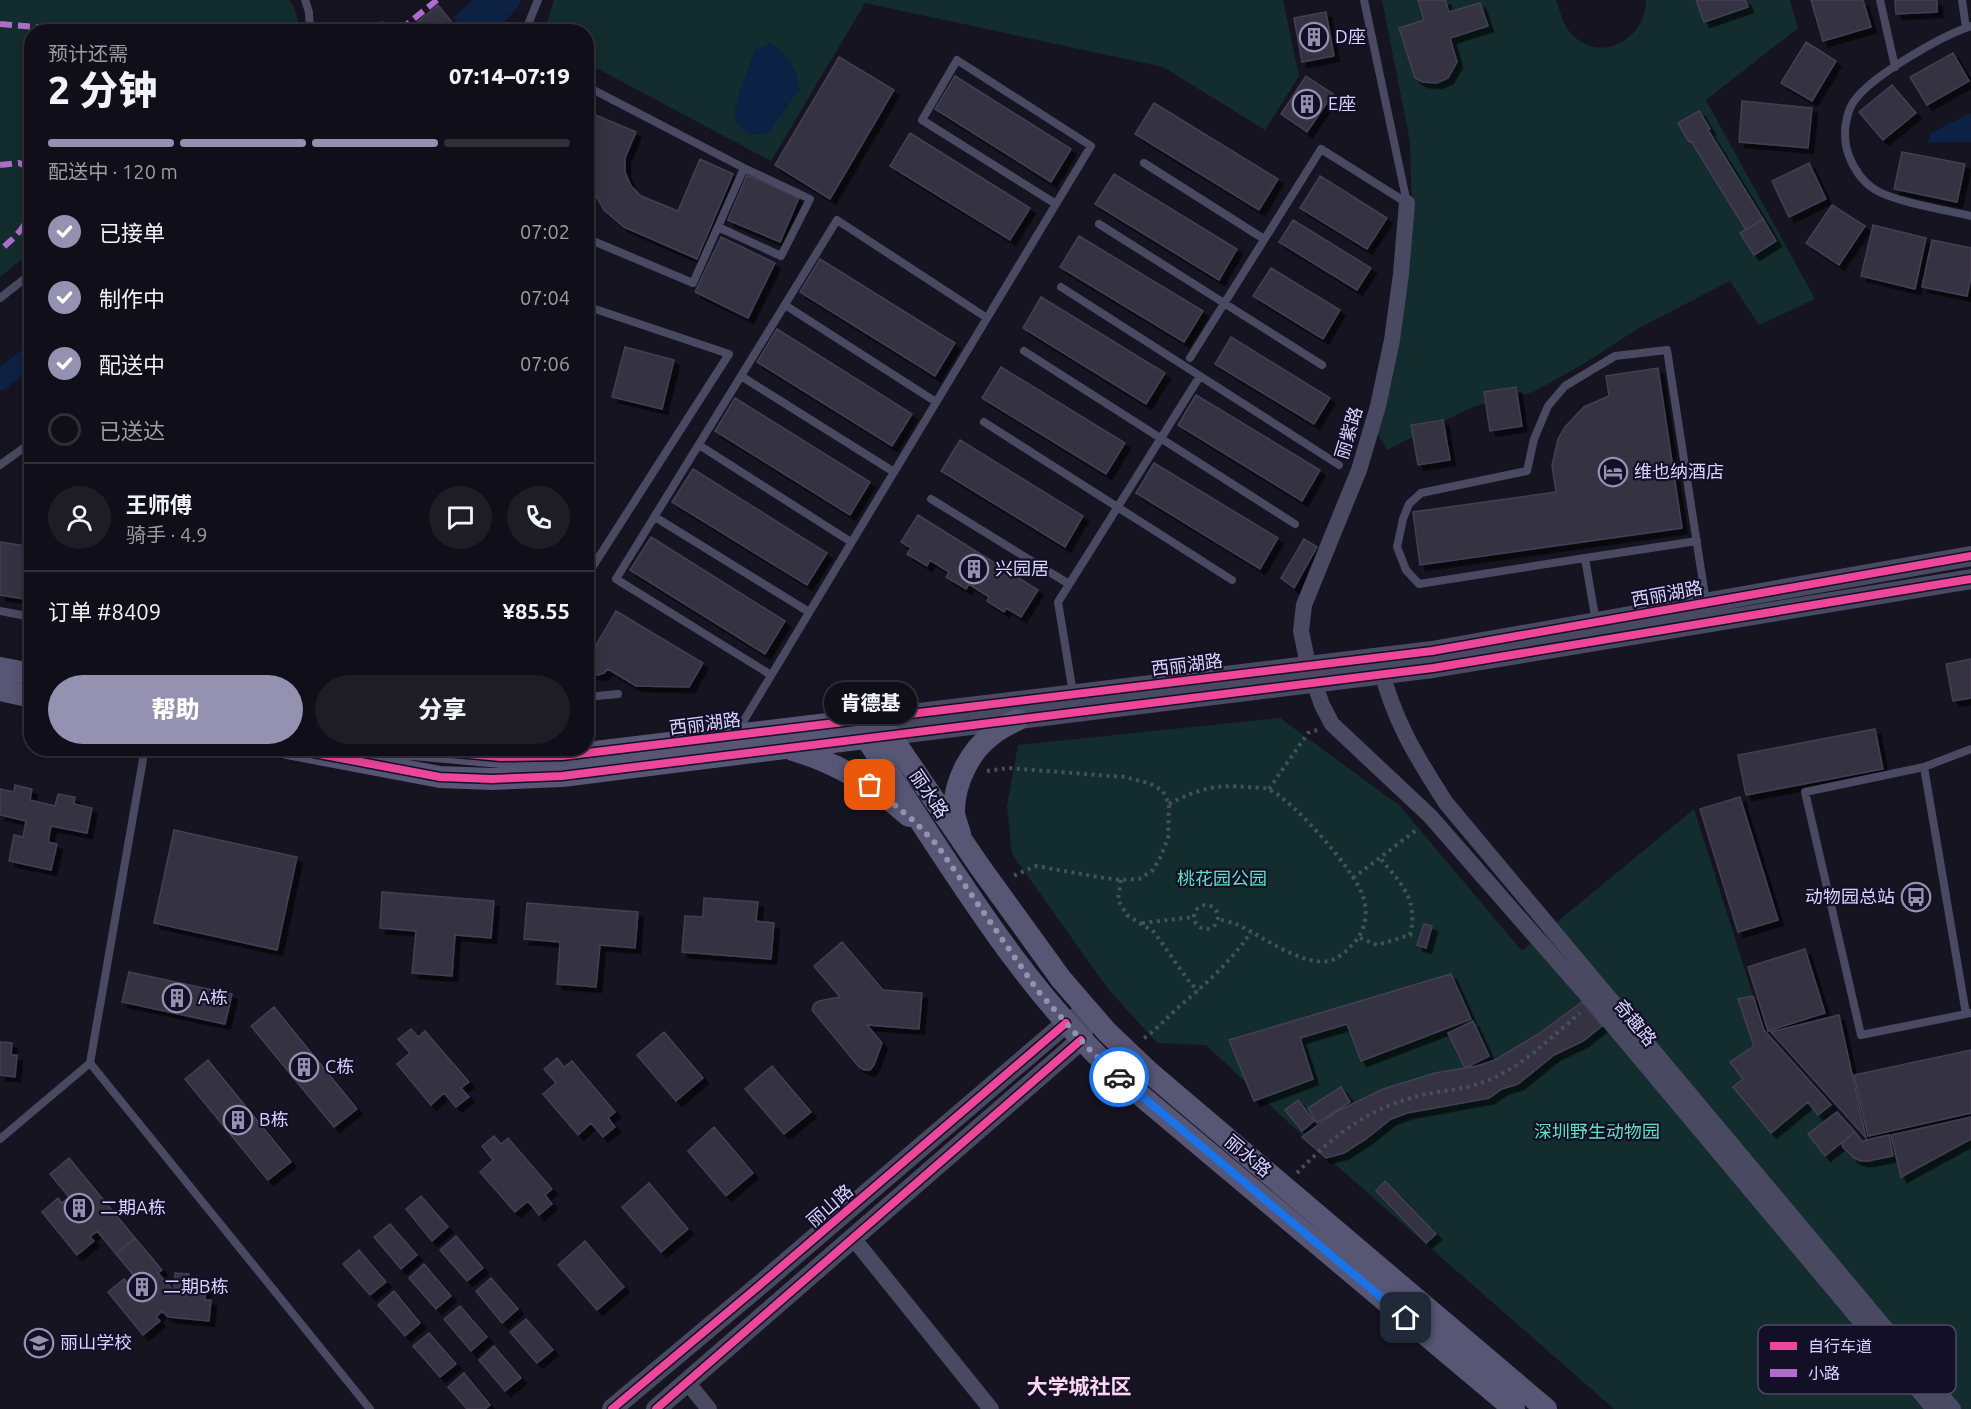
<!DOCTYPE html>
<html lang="zh">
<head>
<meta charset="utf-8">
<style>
	:root { --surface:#100f19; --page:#1e1d26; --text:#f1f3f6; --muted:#9c9ca2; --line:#302f38; --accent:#9591b1 }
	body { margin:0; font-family:Ubuntu,"Noto Sans SC",sans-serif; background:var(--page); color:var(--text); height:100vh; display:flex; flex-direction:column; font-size:22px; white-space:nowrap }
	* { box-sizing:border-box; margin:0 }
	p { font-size:20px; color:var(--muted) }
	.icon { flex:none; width:33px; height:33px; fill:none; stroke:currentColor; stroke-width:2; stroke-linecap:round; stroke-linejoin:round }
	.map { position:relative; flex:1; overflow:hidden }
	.drawer { position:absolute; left:24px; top:24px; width:570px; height:732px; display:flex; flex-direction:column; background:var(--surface); border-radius:24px; box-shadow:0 3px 15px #0003,0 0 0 2px var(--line) }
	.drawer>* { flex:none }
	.pin { position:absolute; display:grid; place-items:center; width:51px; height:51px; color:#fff; margin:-26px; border-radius:12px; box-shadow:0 3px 9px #0006 }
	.courier { position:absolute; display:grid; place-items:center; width:60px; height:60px; margin:-30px; border:4px solid #1a73e8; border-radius:50%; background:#fff; color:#222; box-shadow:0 2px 8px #0007 }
	.bubble { position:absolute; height:42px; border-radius:21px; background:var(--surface); box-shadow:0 3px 15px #0003,0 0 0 2px var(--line); font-size:20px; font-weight:800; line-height:42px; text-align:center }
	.summary em { font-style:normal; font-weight:800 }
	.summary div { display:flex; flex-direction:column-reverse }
	.summary { display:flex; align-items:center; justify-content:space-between; height:102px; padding:0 24px }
	h1 { font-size:39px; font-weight:800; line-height:45px }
	.bar { display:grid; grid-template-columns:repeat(4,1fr); gap:9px 6px; align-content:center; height:72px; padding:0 24px }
	.bar i { height:8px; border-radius:4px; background:var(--line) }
	.bar .on { background:var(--accent) }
	.bar p { grid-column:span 4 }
	.line { display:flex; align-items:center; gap:15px; padding:0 24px; border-top:2px solid var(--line) }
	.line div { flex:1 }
	.round { display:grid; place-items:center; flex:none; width:63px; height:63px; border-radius:32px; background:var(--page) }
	ol { padding:0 24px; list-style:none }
	li { display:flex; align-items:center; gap:18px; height:66px }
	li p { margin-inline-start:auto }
	li .icon { padding:6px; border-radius:50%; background:var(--accent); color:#fff; stroke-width:4 }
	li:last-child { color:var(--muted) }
	li i { width:33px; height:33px; border:3px solid var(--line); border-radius:50% }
	.button { display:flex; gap:12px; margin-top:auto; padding:12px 24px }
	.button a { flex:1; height:69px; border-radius:36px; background:var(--accent); color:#fff; font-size:24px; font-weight:800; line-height:69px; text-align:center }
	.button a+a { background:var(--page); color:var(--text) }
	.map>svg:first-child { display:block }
	.green { fill:#132c2d }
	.water { fill:#0d2144 }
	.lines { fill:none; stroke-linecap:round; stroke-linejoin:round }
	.canal { stroke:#0d2144; stroke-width:21 }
	.building { fill:#343243; stroke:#433f54; stroke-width:1.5; filter:url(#shadow) }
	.path { stroke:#44505f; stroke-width:4; stroke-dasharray:3 4.5; stroke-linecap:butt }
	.service { stroke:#4a4962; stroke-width:8 }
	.minor { stroke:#4a4962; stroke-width:16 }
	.tertiary { stroke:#4a4962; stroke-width:20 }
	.secondary { stroke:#575674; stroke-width:22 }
	.quiet { stroke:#b06ccc; stroke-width:6; stroke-dasharray:12 6; stroke-linecap:butt }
	.cycleway-casing { stroke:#130f26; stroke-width:11 }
	.cycleway { stroke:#ed469a; stroke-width:8 }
	.done { stroke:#9591b1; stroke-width:6; stroke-dasharray:0 10.8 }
	.route { stroke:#1a73e8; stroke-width:8 }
	.labels { text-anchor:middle; stroke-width:4.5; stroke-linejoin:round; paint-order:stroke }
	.poi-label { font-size:18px; fill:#d9d4ff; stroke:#130f26; text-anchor:start }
	.street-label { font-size:18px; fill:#d9d4ff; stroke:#130f26 }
	.park-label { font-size:18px; fill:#5fe0c0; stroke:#130f26 }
	.quarter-label { font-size:21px; font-weight:bold; fill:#ffd6f0; stroke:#130f26 }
	.key { fill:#130f26; stroke:#4e4a67; stroke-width:1.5 }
	.key-label { font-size:16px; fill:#d9d4ff }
</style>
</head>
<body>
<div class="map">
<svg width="1971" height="1409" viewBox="0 0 1971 1409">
	<defs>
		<filter id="shadow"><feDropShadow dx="5.5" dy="5.5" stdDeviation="0" flood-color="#0009"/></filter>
	</defs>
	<rect width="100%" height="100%" fill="#161421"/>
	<!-- green -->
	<path class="green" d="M0,0H289C296,9 299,20 298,32H32L31,252L0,277Z
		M554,0H1283L1299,76L1265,130L1163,67L865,3L771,161L587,63L586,32H544Z
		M1382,0H1556C1560,10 1562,22 1569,31C1597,66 1646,41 1646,0H1790L1798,28L1706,100L1815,299L1759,325L1730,281L1639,328L1580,366L1533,392L1472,407L1387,450L1378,435L1412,215L1410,142Z
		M1280,718L1399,805L1522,951L1694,809L1764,1030L1854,1132L1863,1141L1971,1117V1409H1614L1304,1137L1206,1045L1157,1043L1108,989L1012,854L1007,806L1018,745Z"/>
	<!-- water -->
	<path class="water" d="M473,0H522L515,11L496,31H467L453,18Z
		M770,43C790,57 794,64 800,88L769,133L750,135C745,131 737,125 735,118C732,106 750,64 755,50Z
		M1971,113V142H1928L1931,133Z"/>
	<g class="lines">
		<!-- canal -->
		<path class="canal" d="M0,380L32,355"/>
	</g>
	<!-- building -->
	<path class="building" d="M1418,0H1445L1449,12L1480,3L1488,26L1450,38L1457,62L1448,78L1437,83L1423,82L1415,78L1399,28L1424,20Z
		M1696,0H1745L1748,7L1704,22Z
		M1811,0H1863L1871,27L1823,41Z
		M1895,0H1937V12L1896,14Z
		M438,5L460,32H419L414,25Z
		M1326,12L1334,56L1302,62L1294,18Z
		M1806,42L1836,61L1812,101L1781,83Z
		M1953,53L1969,81L1927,105L1910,77Z
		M839,57L894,90L830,199L775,165Z
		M955,76L1071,149L1051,182L935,109Z
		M1306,76L1333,94L1307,132L1281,114Z
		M1892,85L1916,113L1883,140L1859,112Z
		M1742,101L1812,108L1808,148L1739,142Z
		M1154,103L1278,179L1259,210L1135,134Z
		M586,111L636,132L625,158V172L631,186L641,196L678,211L700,159L733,174L697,259L624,227L604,210L591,187L589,174L588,161L592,144L586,141Z
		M1699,111L1710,129L1708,130L1763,219L1746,230L1691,141L1689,142L1678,123Z
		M910,133L1030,208L1010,240L890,166Z
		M1902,152L1965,164L1957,202L1894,189Z
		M1809,163L1826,199L1789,217L1772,181Z
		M1114,174L1237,249L1219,280L1095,204Z
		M747,175L799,198L780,242L728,220Z
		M1320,176L1387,218L1367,249L1300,208Z
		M1832,205L1865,226L1839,265L1806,243Z
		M1763,219L1776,241L1754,255L1740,233Z
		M1293,220L1371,268L1357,290L1279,242Z
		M1873,225L1926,238L1915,289L1861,276Z
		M1079,236L1203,311L1184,342L1060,267Z
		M721,237L775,263L748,318L695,292Z
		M1932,240L1971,248V277L1967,296L1922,287Z
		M820,259L955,343L935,376L800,292Z
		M1271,268L1340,310L1323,339L1253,296Z
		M1041,297L1165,373L1146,404L1023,328Z
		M777,329L912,414L892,446L757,362Z
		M1231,337L1330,398L1314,424L1215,364Z
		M625,347L674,360L662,409L612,397Z
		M1001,367L1125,443L1106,474L982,398Z
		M1658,368L1682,528L1420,565L1413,512L1556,492L1552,465L1558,439L1565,427L1584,407L1609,396L1606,376Z
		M1516,387L1522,426L1490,431L1484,392Z
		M1196,395L1320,470L1302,501L1178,425Z
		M735,398L870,482L850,515L715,431Z
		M1443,420L1450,460L1418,465L1411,425Z
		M960,440L1083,516L1065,547L941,471Z
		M1154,463L1278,538L1260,569L1136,493Z
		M693,469L827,553L807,585L672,502Z
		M918,515L1038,590L1021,617L1006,608L1004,612L987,601L989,597L969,584L966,589L946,577L949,572L930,560L927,566L907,554L911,548L901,542Z
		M651,537L785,621L765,654L630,570Z
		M1304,539L1317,547L1294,588L1281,578Z
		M0,542L32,547V600L0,595Z
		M616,611L703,663L689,687L636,686L608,669L604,673L598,675L592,674L588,669L587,663L589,657Z
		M1971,659V698L1953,701L1946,664Z
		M1875,729L1883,769L1746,795L1738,755Z
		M15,785L32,789L30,800L55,806L58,794L75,797L74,804L92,808L87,833L51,826L48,842L57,844L51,870L9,861L14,835L23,837L26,821L0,815V789L14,792Z
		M1740,797L1778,920L1738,932L1700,809Z
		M174,830L297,857L277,950L154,923Z
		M382,892L494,901L491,938L455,935L452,976L412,973L416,931L380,928Z
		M704,898L758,902L756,921L774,923L771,959L682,952L685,916L703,917Z
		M527,903L638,912L635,948L600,945L596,987L557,984L560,942L524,939Z
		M1424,924L1432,926L1426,948L1417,945Z
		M842,942L883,990L922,993L919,1029L867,1025L882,1043L874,1065L870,1070H864L859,1067L812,1010L814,1004L819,1001L840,997L814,966Z
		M1805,949L1825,1013L1768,1031L1748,967Z
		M129,972L232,994L225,1024L122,1002Z
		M1451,974L1471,1019L1361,1061L1347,1024L1300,1038L1313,1079L1254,1101L1229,1040Z
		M1753,996L1764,1030L1831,1105L1818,1115L1808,1102L1771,1133L1733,1087L1743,1079L1730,1062L1754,1046L1738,999Z
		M1582,1002L1602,1026L1583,1041L1554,1055L1518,1084L1502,1089L1489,1098L1407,1113L1391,1119L1366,1139L1344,1153L1326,1158L1302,1137L1336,1112L1383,1089L1435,1073L1477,1066L1495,1060L1540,1033Z
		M274,1007L357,1109L334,1127L251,1026Z
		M1839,1015L1866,1138L1771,1032Z
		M1473,1021L1489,1056L1465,1068L1448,1033Z
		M411,1029L418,1037L425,1031L469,1082L461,1088L469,1097L456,1107L444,1093L431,1105L397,1064L410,1053L398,1039Z
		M664,1032L703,1078L676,1101L637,1055Z
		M0,1042L12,1043L11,1055H17L15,1077L0,1075Z
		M1971,1050V1113L1868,1136L1854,1075Z
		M557,1058L564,1067L572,1061L615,1112L608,1118L615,1127L603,1137L591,1123L578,1135L543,1094L556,1083L544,1069Z
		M208,1060L291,1162L268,1180L185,1079Z
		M772,1066L811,1112L784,1134L745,1089Z
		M1341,1087L1350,1102L1317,1123L1308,1108Z
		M1298,1100L1314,1121L1302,1131L1285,1110Z
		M1837,1112L1855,1132L1825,1156L1808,1134Z
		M1971,1117V1139L1901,1177L1891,1135Z
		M714,1127L753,1173L726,1196L688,1151Z
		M1855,1132L1862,1141L1889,1135L1893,1156L1868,1161H1861L1854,1158L1843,1147L1842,1143Z
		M494,1136L501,1144L508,1138L552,1189L545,1195L552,1204L539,1215L528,1201L515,1212L480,1172L493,1160L482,1146Z
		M69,1158L135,1238L116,1254L97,1231L90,1237L94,1241L77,1255L42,1212L58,1198L62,1203L69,1197L50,1174Z
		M1385,1181L1436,1234L1426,1243L1376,1191Z
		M649,1183L688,1229L661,1252L622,1207Z
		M421,1196L448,1227L432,1241L406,1209Z
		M390,1224L417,1255L401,1269L374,1237Z
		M456,1236L483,1268L467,1281L440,1250Z
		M135,1238L162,1270L158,1273L174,1291L175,1273L189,1274L188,1286L206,1288L205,1300H211L209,1321L168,1317L162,1311L156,1317L160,1321L143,1335L108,1292L124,1279L128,1283L135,1277L116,1254Z
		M585,1241L624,1287L597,1310L558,1265Z
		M359,1250L386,1282L370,1295L343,1264Z
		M424,1264L451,1296L436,1309L409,1278Z
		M491,1278L518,1309L502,1323L476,1291Z
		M394,1291L420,1323L405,1336L378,1305Z
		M460,1306L487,1337L471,1351L444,1319Z
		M526,1319L553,1350L537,1363L510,1332Z
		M429,1333L456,1364L440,1377L413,1346Z
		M494,1346L521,1378L505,1391L479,1360Z
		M464,1373L490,1405L485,1409H467L448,1387Z"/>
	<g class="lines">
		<!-- path -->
		<path class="path" d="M987,771L1008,768L1124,777L1149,783L1163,791L1169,804L1168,838L1161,856L1153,870L1139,879L1121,880L1104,878L1036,866L1011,877
			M1269,789L1308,733L1317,730
			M1169,804C1198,789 1216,784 1248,787C1255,788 1265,787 1270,790C1295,802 1354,870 1363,896C1369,914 1365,933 1351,946C1346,952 1337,959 1329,961C1300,966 1261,935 1236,924C1231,922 1224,921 1219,919
			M1353,878L1419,828
			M1121,880L1118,900L1127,915L1154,932L1188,980L1198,991
			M1194 917a12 12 0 1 1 24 0a12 12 0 1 1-24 0Z
			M1142,923L1194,917
			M1360,938L1377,945L1410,935C1419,899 1401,884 1380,858
			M1144,1038C1159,1028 1169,1015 1182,1004C1208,982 1232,960 1251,932
			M1297,1173C1329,1140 1365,1110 1411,1098C1433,1091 1456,1091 1478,1084C1517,1072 1549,1039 1580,1013"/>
		<!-- service -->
		<path class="service" d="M305,0L309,12L310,32
			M1364,0L1407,203
			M1880,0L1895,67
			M1962,0L1966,28
			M1971,26C1941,36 1878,73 1858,96C1844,111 1842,138 1849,156C1854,169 1862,181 1874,189C1894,202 1946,210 1971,216
			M359,32C375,24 386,23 402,32
			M525,32L538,0
			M586,86L744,168L693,283L586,238
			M1144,163L1264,239
			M1099,224L1322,365
			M718,227L781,256L810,199L744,168
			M1061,287L1339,465
			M0,298L32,273
			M785,305L936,402
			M586,306L729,354L586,577
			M1024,351L1295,524
			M1190,358L1321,149L1407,203
			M741,376L894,472
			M984,422L1232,580
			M586,438V448
			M699,445L851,542
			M0,465L32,442
			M931,499L1069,584
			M655,517L809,612
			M1585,558L1697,541
			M0,611L32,617
			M1596,622L1585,558L1419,584L1406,570L1397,547L1403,519L1409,504L1421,493L1527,471L1534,439L1548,406L1565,386L1615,356L1667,350L1706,602
			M771,675L616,579L837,220L987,318
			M1073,693L1058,602L1200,376
			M586,697L618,694
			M737,732C854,537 973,342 1091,146L957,60L922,120L1056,204
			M1924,767L1971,749
			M1966,1014L1924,767L1805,792L1861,1035L1971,1013
			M90,1063L370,1409
			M0,1139L90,1063L145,748"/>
		<!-- minor -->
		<path class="minor" d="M1407,203L1401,274L1392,340L1378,406L1359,470L1304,605L1301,631L1308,665L1322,705L1332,724L1430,816L1593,1002L1934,1409
			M1379,662C1393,719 1415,755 1446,803L1953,1409
			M853,1238L991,1409
			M687,1382L709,1409"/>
		<!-- tertiary -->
		<path class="tertiary" d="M869,719L1432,651L1971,556
			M890,735L1433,668L1971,579
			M612,1409L760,1285L1066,1023L1088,1011
			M656,1409L1081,1040L1085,1024"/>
		<!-- secondary -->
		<path class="secondary" d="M0,668L32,674
			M0,690L32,697
			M869,719L890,735L980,867L1061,979L1107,1032L1149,1072L1546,1409
			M869,719L866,738C947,859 1023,994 1133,1089L1514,1409
			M287,748L440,777L492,779L562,776L881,736
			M402,748L501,757L562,756L869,719
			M793,750C838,763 874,785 909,816
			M960,834C958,826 954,818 954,811C954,783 970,750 993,734C1000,728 1009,724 1017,720"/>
		<!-- quiet -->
		<path class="quiet" d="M0,24L87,31L130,29L132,32
			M400,30L437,0
			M0,165L19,163L31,168C28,182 34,198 30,212C25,229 13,239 0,250"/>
		<!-- cycleway casing -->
		<g class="cycleway-casing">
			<path id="cycleway" d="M287,748L440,777L492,779L562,776L1433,668L1971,579
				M402,748L501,757L562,756L1432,651L1971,556
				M612,1409L760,1285L1066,1023
				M656,1409L1081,1040"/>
		</g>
		<!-- cycleway -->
		<use href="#cycleway" class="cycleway"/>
	</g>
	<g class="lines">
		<!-- done -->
		<path class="done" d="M870,785L914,821L937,845L1038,991L1090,1050L1119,1077"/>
		<!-- route -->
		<path class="route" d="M1119,1077L1406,1318"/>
	</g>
	<!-- icons -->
	<defs>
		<g id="building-ring" transform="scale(1.5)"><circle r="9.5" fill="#130f26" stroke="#9591b1" stroke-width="1.5"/><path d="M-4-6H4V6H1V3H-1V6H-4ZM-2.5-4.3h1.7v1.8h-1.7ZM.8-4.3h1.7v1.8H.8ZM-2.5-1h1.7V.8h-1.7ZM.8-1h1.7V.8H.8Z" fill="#9591b1"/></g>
		<g id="hotel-ring" transform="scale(1.5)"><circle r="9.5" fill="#130f26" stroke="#9591b1" stroke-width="1.5"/><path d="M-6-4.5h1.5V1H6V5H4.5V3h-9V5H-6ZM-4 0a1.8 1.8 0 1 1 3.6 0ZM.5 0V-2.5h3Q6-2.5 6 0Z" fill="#9591b1"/></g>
		<g id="bus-ring" transform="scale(1.5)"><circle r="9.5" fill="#130f26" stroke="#9591b1" stroke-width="1.5"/><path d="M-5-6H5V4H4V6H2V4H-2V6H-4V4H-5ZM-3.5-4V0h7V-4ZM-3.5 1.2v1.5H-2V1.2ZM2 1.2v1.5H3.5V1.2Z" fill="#9591b1"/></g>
		<g id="school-ring" transform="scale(1.5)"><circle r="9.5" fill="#130f26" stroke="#9591b1" stroke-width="1.5"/><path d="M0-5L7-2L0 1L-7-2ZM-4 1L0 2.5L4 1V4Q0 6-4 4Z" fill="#9591b1"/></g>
	</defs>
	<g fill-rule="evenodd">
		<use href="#building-ring" x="1314" y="37"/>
		<use href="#building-ring" x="1307" y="104"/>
		<use href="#hotel-ring" x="1613" y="472"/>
		<use href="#building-ring" x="974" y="569"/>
		<use href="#bus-ring" x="1916" y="897"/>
		<use href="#building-ring" x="177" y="998"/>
		<use href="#building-ring" x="304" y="1067"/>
		<use href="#building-ring" x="238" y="1120"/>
		<use href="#building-ring" x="79" y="1208"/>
		<use href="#building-ring" x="142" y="1287"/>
		<use href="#school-ring" x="39" y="1343"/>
	</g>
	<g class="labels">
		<!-- poi labels -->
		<g class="poi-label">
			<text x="1335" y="43">D座</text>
			<text x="1328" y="110">E座</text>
			<text x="1634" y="478">维也纳酒店</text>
			<text x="995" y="575">兴园居</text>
			<text x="1895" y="903" text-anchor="end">动物园总站</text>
			<text x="198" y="1004">A栋</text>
			<text x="325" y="1073">C栋</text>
			<text x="259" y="1126">B栋</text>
			<text x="100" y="1214">二期A栋</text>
			<text x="163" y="1293">二期B栋</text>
			<text x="60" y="1349">丽山学校</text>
		</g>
		<!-- street labels -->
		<g class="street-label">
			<text transform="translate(1349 433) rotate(-73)" y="6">丽紫路</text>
			<text transform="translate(1667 594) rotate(-10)" y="6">西丽湖路</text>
			<text transform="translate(1187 665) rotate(-7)" y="6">西丽湖路</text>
			<text transform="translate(705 724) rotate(-7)" y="6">西丽湖路</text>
			<text transform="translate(929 794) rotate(56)" y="6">丽水路</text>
			<text transform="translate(1635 1023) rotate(50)" y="6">奇趣路</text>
			<text transform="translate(1248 1156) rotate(40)" y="6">丽水路</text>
			<text transform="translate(830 1206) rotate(-41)" y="6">丽山路</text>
		</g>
		<!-- park labels -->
		<g class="park-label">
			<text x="1222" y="885">桃花园公园</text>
			<text x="1597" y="1138">深圳野生动物园</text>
		</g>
		<!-- quarter labels -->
		<g class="quarter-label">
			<text x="1079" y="1394">大学城社区</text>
		</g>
	</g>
	<!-- legend -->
	<rect x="1758" y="1325" width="198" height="69" rx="9" class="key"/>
	<rect x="1770" y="1342" width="27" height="8" fill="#ed469a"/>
	<rect x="1770" y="1369" width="27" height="8" fill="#b06ccc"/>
	<g class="key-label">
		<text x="1808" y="1352">自行车道</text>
		<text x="1808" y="1379">小路</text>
	</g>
</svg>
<div class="pin" style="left:870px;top:785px;background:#ea580c"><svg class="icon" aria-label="bag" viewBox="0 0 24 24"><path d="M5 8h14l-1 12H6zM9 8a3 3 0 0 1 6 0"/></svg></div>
<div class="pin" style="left:1406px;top:1318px;background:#1f2937"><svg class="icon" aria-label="home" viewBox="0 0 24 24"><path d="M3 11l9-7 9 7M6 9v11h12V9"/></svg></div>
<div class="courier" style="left:1119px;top:1077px"><svg class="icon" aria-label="car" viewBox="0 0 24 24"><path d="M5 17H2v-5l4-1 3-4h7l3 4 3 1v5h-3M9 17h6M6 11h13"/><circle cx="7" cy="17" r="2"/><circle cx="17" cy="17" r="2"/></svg></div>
<div class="bubble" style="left:824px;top:682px;width:93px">肯德基</div>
<section class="drawer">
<div class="summary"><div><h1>2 分钟</h1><p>预计还需</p></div><em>07:14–07:19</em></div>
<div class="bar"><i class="on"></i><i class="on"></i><i class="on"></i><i></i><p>配送中 · 120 m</p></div>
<ol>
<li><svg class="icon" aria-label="check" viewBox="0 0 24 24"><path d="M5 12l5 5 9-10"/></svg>已接单<p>07:02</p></li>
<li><svg class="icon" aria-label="check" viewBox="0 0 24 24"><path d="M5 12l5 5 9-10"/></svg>制作中<p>07:04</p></li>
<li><svg class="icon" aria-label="check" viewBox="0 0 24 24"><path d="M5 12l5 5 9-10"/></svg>配送中<p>07:06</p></li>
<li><i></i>已送达</li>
</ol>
<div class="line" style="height:108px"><a class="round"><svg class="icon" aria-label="person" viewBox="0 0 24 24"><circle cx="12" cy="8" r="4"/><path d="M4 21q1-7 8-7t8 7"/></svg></a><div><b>王师傅</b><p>骑手 · 4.9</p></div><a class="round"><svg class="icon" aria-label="chat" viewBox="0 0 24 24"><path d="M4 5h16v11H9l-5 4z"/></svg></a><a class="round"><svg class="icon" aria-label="phone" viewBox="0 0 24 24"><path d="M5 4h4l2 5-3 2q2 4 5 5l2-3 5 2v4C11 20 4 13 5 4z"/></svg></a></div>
<div class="line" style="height:78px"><div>订单 #8409</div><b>¥85.55</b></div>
<div class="button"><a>帮助</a><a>分享</a></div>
</section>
</div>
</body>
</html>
